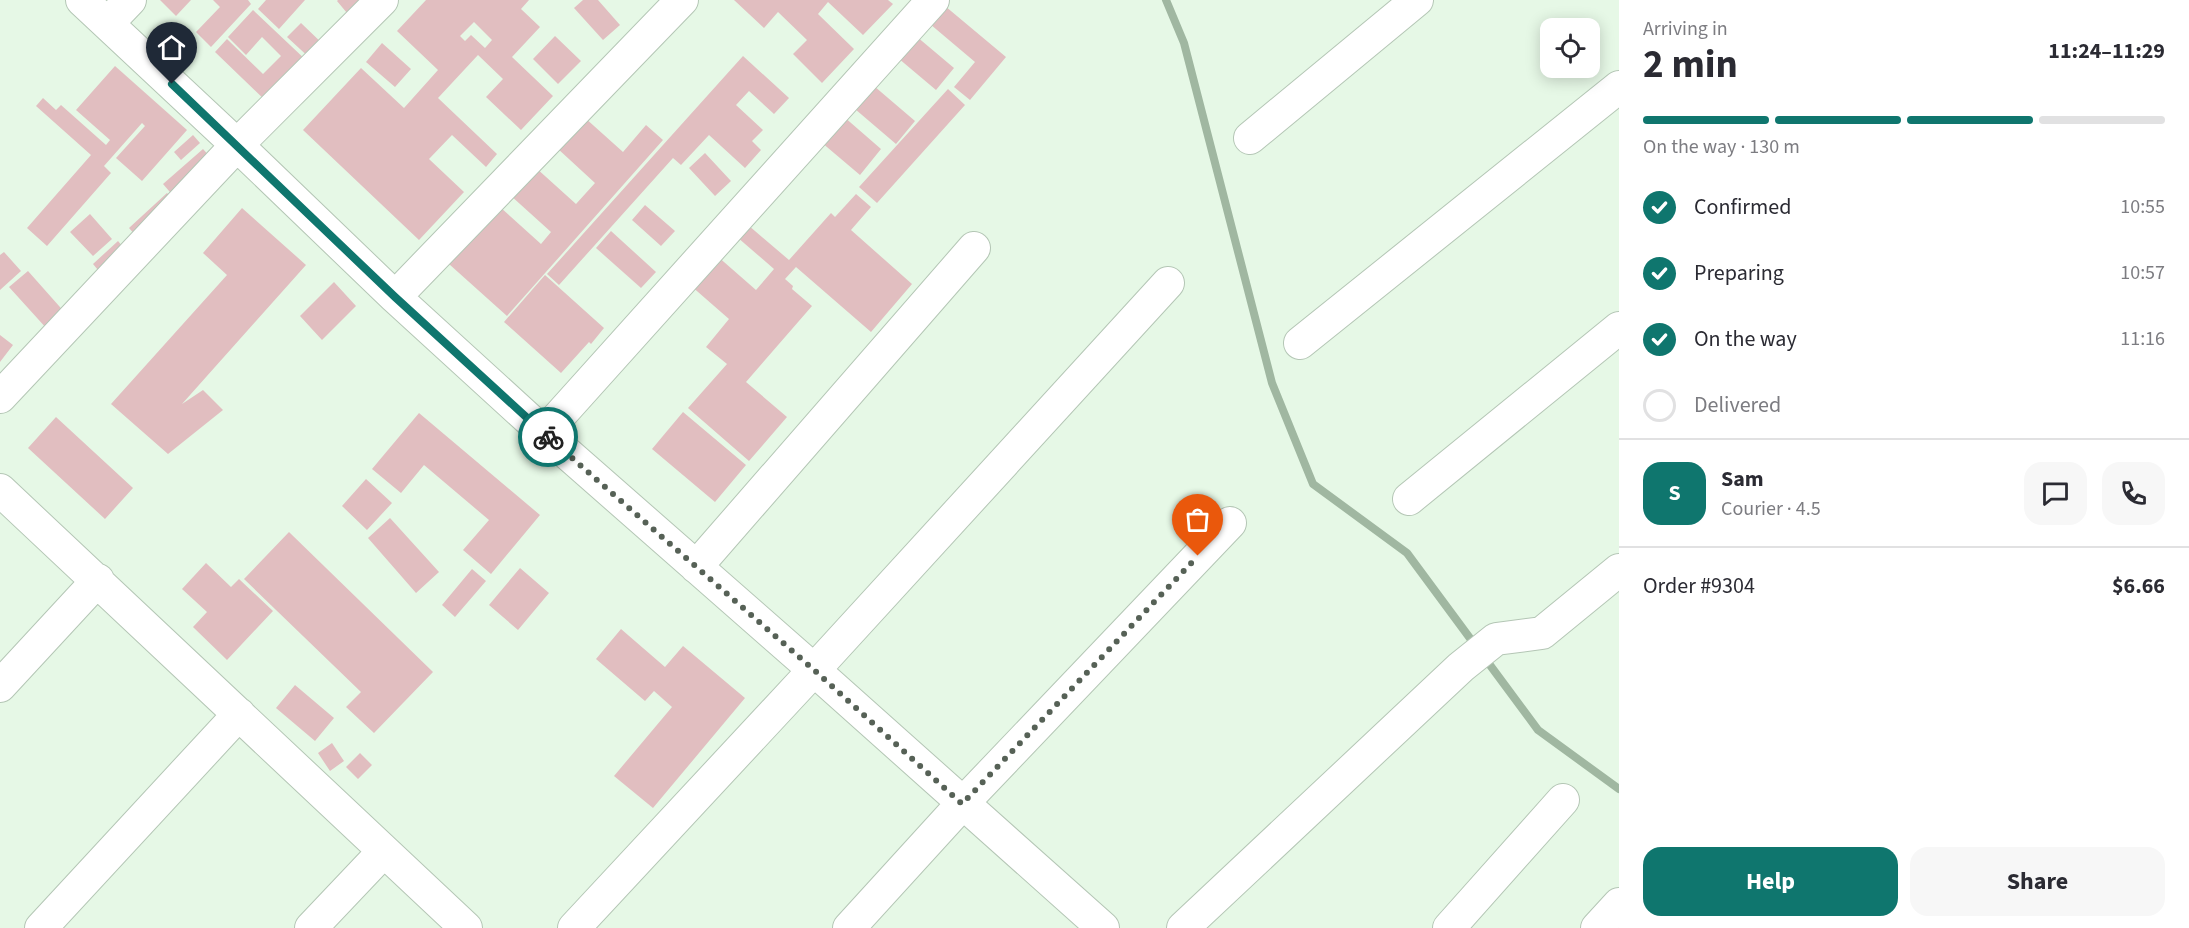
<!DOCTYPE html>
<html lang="en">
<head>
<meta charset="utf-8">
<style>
	:root { --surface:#fff; --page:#f7f7f7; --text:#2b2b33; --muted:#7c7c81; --line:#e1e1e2; --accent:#0f766e }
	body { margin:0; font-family:"Source Sans 3",sans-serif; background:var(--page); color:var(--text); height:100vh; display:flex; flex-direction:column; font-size:22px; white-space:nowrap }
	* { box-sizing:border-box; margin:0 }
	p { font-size:20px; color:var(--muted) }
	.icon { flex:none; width:33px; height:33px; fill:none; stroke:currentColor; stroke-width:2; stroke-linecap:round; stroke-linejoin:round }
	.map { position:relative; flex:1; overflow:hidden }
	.panel { display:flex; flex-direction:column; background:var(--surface); width:570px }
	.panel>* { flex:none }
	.fabs { position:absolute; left:1540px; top:18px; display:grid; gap:12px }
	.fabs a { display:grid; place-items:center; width:60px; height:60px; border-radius:12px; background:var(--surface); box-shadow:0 3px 15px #0003; font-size:30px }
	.pin { position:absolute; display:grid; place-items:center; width:51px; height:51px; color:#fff; margin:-62px -26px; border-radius:50% 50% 50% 0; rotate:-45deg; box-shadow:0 0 6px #0007 }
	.pin .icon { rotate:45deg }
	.courier { position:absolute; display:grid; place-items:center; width:60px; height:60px; margin:-30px; border:4px solid #0f766e; border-radius:50%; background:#fff; color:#222; box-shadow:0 2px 8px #0007 }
	.head em { font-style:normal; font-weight:700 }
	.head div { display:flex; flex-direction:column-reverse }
	.head { display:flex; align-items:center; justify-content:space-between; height:102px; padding:0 24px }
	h1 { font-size:39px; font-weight:700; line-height:45px }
	.bar { display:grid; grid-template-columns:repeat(4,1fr); gap:9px 6px; align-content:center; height:72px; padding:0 24px }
	.bar i { height:8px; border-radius:4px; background:var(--line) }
	.bar .active { background:var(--accent) }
	.bar p { grid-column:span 4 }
	.line { display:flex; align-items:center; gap:15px; padding:0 24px; border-top:2px solid var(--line) }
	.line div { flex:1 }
	.round { display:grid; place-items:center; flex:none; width:63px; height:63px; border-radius:18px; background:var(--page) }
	ol { padding:0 24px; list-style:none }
	li { display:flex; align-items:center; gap:18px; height:66px }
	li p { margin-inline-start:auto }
	li .icon { padding:6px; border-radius:50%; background:var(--accent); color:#fff; stroke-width:4 }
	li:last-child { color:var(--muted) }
	li i { width:33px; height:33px; border:3px solid var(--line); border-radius:50% }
	.cta { display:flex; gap:12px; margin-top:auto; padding:12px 24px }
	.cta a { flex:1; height:69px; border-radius:18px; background:var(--accent); color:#fff; font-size:24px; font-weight:700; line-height:69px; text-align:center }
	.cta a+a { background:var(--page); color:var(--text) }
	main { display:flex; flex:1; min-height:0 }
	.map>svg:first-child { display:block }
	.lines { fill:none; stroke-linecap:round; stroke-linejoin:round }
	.stream { stroke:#a0b7a1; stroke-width:8 }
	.building { fill:#e1bec0; fill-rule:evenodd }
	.minor-casing { stroke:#b4c6b5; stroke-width:34 }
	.minor { stroke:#fff; stroke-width:32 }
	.done { stroke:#566156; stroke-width:6; stroke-dasharray:0 10.8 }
	.route { stroke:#0f766e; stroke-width:8 }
</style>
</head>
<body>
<main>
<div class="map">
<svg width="1619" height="928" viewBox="0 0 1619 928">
	<rect width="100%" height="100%" fill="#e6f8e6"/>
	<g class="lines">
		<!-- stream -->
		<path class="stream" d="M1166,0L1184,43L1272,383L1313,484L1407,553L1475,645
			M1484,657L1538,730L1619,789"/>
	</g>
	<!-- building -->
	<path class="building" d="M160,0H191L176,16Z
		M213,0H248L251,4L211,47L196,32L220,7Z
		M266,0H305L279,29L258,9Z
		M338,0H374L352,19L337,1Z
		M426,0H529L521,9L540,27L512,57L553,96L521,130L486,97L503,79L478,55L438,98L497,154L486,167L452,135L429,159L464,192L419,240L303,130L361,68L404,108L438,70L397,31ZM474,22L492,40L485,48L471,35L465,41L460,36Z
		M583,0H598L620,25L603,40L574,8Z
		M734,0H888L893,4L863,35L828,2L818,14L854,49L822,83L793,54L807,40L778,12L764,28Z
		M945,6L1006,57L970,100L954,87L975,62L930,24Z
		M253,10L308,62L271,106L215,52L227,39L263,74L281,56L262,37L246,55L228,37Z
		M301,23L326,47L313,61L287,37Z
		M555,36L581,61L558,84L533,59Z
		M916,36L954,68L936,90L898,58Z
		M382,43L411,69L395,87L366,62Z
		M743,56L789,98L774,114L749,91L736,105L763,130L752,141L761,150L745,168L709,135L681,165L673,158L559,285L547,274Z
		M115,66L187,130L142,181L116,158L145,126L142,123L104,166L111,173L47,246L27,228L91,155L36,106L43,98L56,110L61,105L106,145L110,140L76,110Z
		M874,86L915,121L896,144L855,109Z
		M948,89L965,105L877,203L859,187Z
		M843,116L881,149L860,175L821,142Z
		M584,117L623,152L646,125L663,140L507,316L449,264L500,207L541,244L551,232L510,195L535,167L576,204L595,183L557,148Z
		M193,135L200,143L181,160L174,152Z
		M203,149L222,170L182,206L163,184Z
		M705,153L731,181L715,196L689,168Z
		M167,193L183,210L144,245L129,228Z
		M856,194L871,207L851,230L912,284L871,332L796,267L785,279L793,286L792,289L812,306L746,382L787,417L749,461L688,408L727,364L706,347L729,319L690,285L716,255L756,290L774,269L737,237L748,225L789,260L831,213L835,217Z
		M645,205L675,231L661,246L632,220Z
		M242,208L306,265L182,404L203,390L223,410L168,454L111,404L227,275L203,253Z
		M90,214L112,239L93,256L70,232Z
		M611,231L656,272L641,288L596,248Z
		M118,241L133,259L108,282L93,264Z
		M4,252L21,271L0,290V255Z
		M28,271L75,324L57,340L9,287Z
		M545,275L604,328L591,344L589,342L561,373L504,322Z
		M334,282L356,306L322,340L300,316Z
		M0,335L13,345L0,362Z
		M683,412L746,465L715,502L652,449Z
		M419,413L540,515L491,574L463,550L489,520L424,465L401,493L372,469Z
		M56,417L133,488L105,519L28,448Z
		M366,479L392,503L367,530L342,506Z
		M390,518L439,572L416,593L368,538Z
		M289,532L433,672L374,733L346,707L361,692L244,579Z
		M206,563L231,587L239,579L273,611L227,660L193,627L207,612L182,589Z
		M520,568L549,593L518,630L489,605Z
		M472,569L486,581L455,617L442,605Z
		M621,629L665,667L683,646L745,698L653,808L614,776L672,707L654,691L645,701L596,659Z
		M295,685L334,718L315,741L276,708Z
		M332,743L344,761L330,771L318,753Z
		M360,753L372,765L358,779L346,767Z"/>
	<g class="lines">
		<!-- minor casing -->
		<g class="minor-casing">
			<path id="minor" d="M82,0L237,145L395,297L544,433L814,670L1103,928
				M108,23L130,0
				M1250,138L1417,0
				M395,297L682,0
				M1300,343L1619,87
				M0,397L237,145L382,0
				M544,433L933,0
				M0,490L466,928
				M1409,499L1619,328
				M696,567L974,248
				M0,686L98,580
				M41,928L239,714
				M311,928L384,851
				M574,928L814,670L1168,283
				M849,928L962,804L1230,523
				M1183,928L1461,667L1496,639L1542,633L1619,570
				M1449,928L1563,800
				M1597,928L1619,904"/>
		</g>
		<!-- minor -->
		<use href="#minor" class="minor"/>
	</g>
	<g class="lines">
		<!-- done -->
		<path class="done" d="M548,437L814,670L962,804L1198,556"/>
		<!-- route -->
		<path class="route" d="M172,84L395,297L548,437"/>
	</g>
</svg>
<div class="fabs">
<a><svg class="icon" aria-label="locate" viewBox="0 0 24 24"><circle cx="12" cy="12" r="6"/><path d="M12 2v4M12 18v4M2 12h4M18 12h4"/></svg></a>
</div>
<div class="pin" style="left:1198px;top:556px;background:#ea580c"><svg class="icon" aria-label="bag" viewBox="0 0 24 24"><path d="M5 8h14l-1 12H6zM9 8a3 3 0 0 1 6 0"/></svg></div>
<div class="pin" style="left:172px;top:84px;background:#1f2937"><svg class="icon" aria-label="home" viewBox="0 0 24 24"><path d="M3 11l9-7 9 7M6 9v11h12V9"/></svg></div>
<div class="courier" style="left:548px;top:437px"><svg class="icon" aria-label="bike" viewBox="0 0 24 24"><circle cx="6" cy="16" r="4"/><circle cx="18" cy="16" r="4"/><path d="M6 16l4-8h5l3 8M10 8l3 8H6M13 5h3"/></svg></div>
</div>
<section class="panel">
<div class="head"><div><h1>2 min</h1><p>Arriving in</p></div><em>11:24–11:29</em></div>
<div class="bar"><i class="active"></i><i class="active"></i><i class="active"></i><i></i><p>On the way · 130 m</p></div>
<ol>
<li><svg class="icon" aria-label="check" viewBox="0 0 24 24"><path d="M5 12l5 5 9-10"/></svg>Confirmed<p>10:55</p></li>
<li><svg class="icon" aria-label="check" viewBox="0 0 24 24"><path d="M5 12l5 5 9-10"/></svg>Preparing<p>10:57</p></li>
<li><svg class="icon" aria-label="check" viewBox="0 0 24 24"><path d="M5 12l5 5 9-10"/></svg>On the way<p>11:16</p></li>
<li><i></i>Delivered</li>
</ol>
<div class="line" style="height:108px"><b class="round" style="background:var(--accent);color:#fff">S</b><div><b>Sam</b><p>Courier · 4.5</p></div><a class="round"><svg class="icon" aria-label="chat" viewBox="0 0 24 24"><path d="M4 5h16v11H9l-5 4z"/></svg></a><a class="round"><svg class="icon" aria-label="phone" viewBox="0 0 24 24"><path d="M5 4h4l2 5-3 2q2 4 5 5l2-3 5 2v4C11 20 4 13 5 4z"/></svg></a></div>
<div class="line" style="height:78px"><div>Order #9304</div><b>$6.66</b></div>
<div class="cta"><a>Help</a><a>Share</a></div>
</section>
</main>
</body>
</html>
